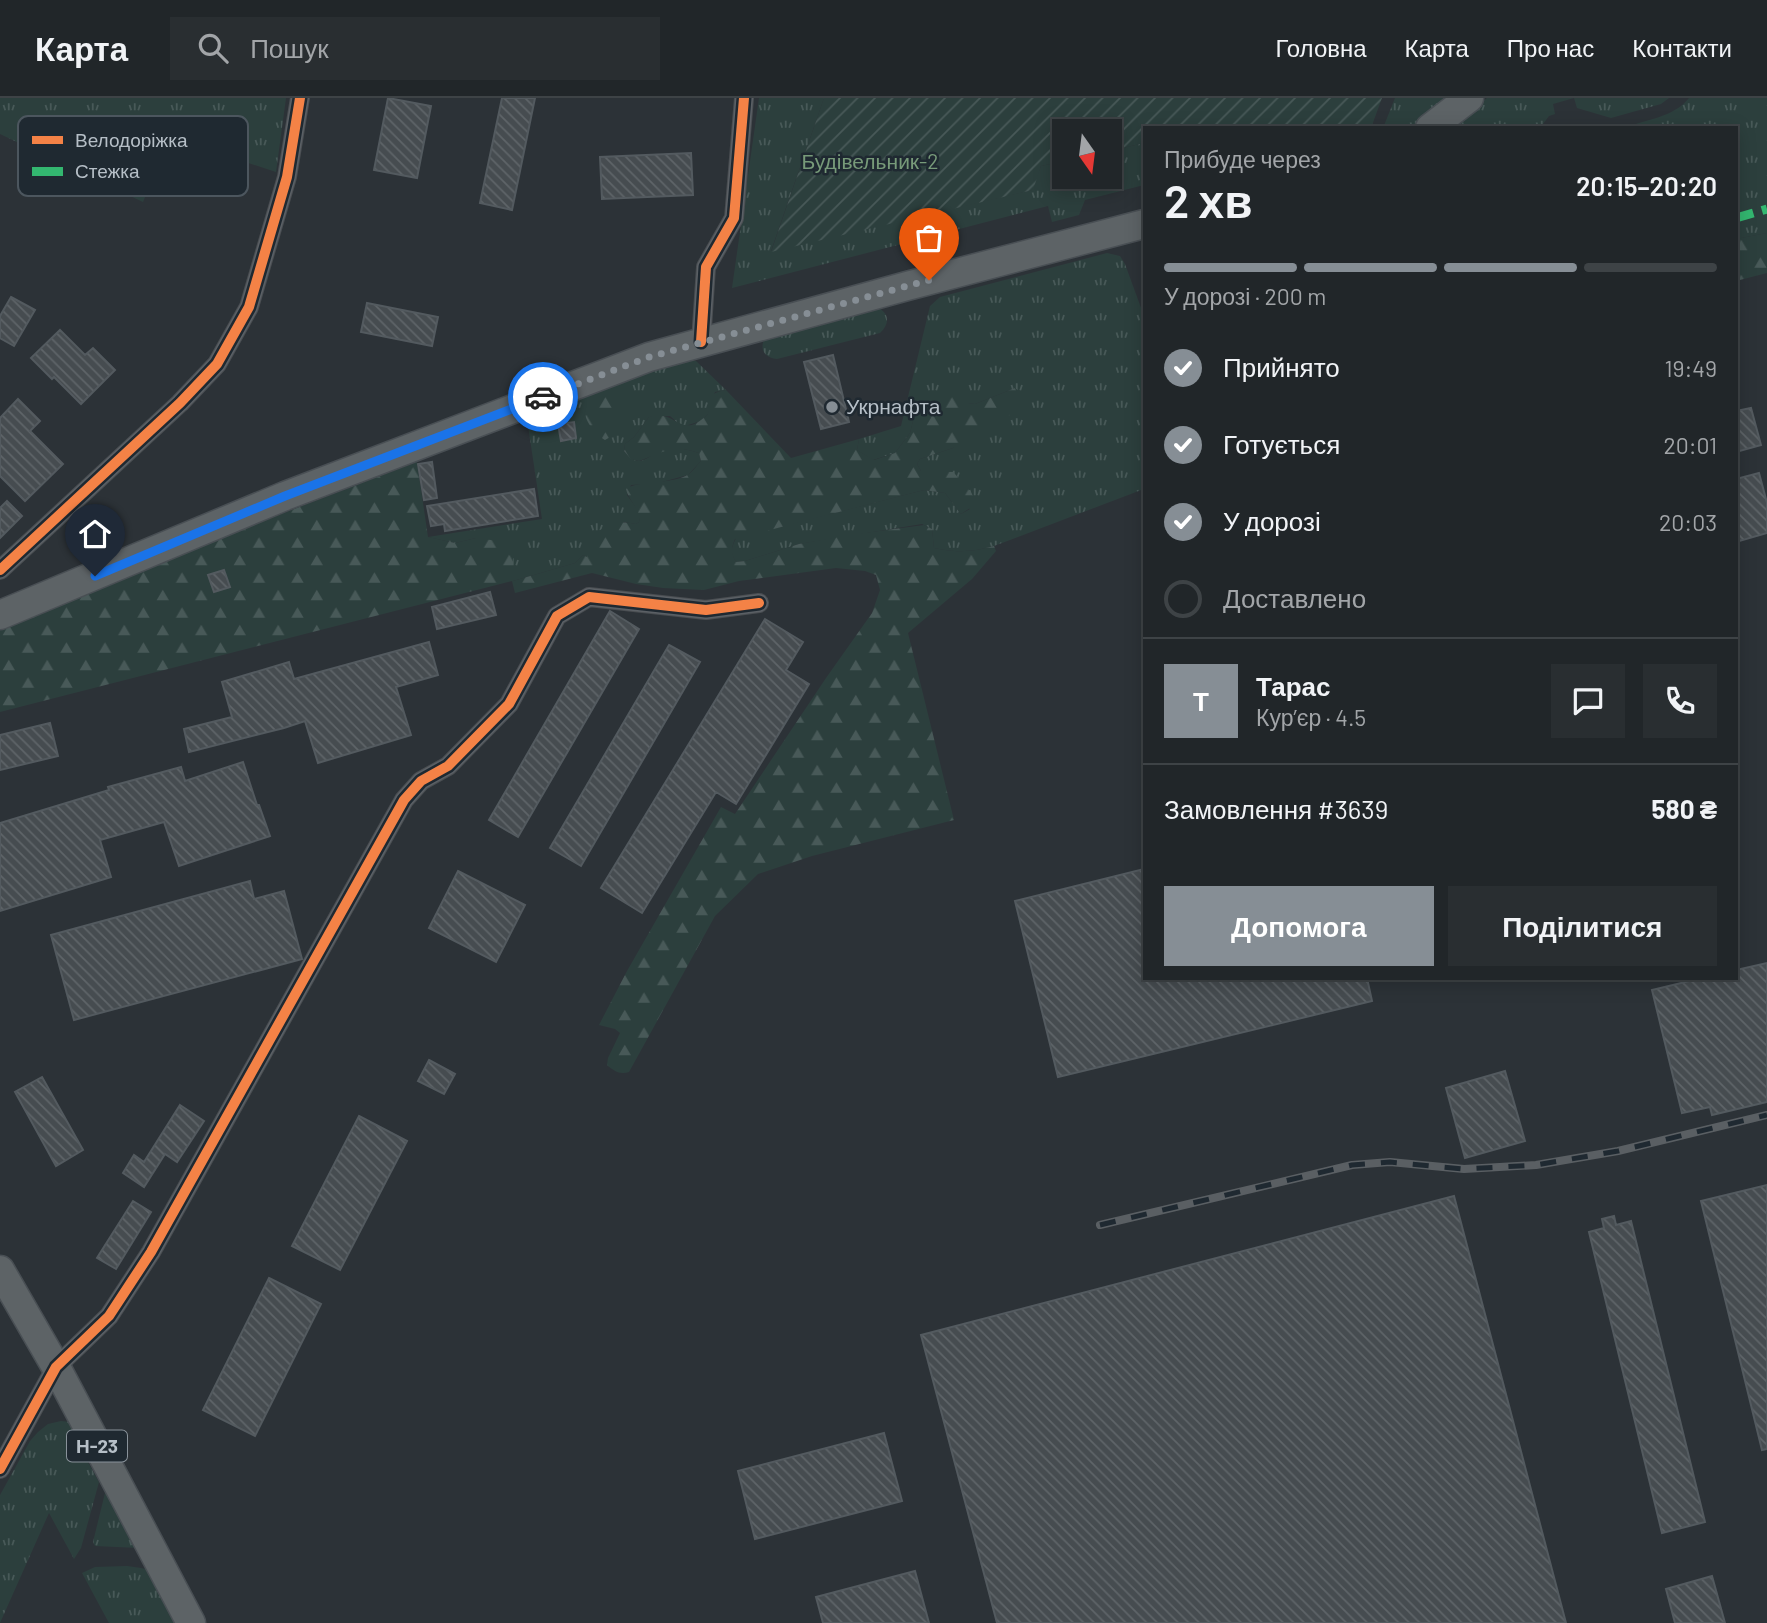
<!DOCTYPE html>
<html lang="uk">
<head>
<meta charset="utf-8">
<style>
	:root { --surface:#212629; --page:#292e31; --text:#f1f3f6; --muted:#a2a5a8; --line:#3e4346; --accent:#868e95 }
	body { margin:0; font-family:Barlow,sans-serif; background:var(--page); color:var(--text); height:100vh; display:flex; flex-direction:column; font-size:26px; white-space:nowrap }
	* { box-sizing:border-box; margin:0 }
	p { font-size:23px; color:var(--muted) }
	.icon { flex:none; width:38px; height:38px; fill:none; stroke:currentColor; stroke-width:2; stroke-linecap:round; stroke-linejoin:round }
	.map { position:relative; flex:1; overflow:hidden }
	.drawer { position:absolute; left:1143px; top:28px; width:595px; height:854px; display:flex; flex-direction:column; background:var(--surface); border-radius:0px; box-shadow:0 4px 18px #0003,0 0 0 2px var(--line) }
	.drawer>* { flex:none }
	.needle { width:46px; rotate:166deg }
	.buttons { position:absolute; left:1052px; top:21px; display:grid; gap:14px }
	.buttons a { display:grid; place-items:center; width:70px; height:70px; border-radius:0px; background:var(--surface); box-shadow:0 4px 18px #0003,0 0 0 2px var(--line); font-size:35px }
	.pin { position:absolute; display:grid; place-items:center; width:60px; height:60px; color:#fff; margin:-72px -30px; border-radius:50% 50% 50% 0; rotate:-45deg; box-shadow:0 0 7px #0007 }
	.pin .icon { rotate:45deg }
	.courier { position:absolute; display:grid; place-items:center; width:70px; height:70px; margin:-35px; border:5px solid #1a73e8; border-radius:50%; background:#fff; color:#222; box-shadow:0 2px 9px #0007 }
	.overview em { font-style:normal; font-weight:600 }
	.overview div { display:flex; flex-direction:column-reverse }
	.overview { display:flex; align-items:center; justify-content:space-between; height:119px; padding:0 21px }
	h1 { font-size:46px; font-weight:600; line-height:52px }
	.bar { display:grid; grid-template-columns:repeat(4,1fr); gap:10px 7px; align-content:center; height:84px; padding:0 21px }
	.bar i { height:9px; border-radius:5px; background:var(--line) }
	.bar .on { background:var(--accent) }
	.bar p { grid-column:span 4 }
	.line { display:flex; align-items:center; gap:18px; padding:0 21px; border-top:2px solid var(--line) }
	.line div { flex:1 }
	.round { display:grid; place-items:center; flex:none; width:74px; height:74px; border-radius:0px; background:var(--page) }
	ol { padding:0 21px; list-style:none }
	li { display:flex; align-items:center; gap:21px; height:77px }
	li p { margin-inline-start:auto }
	li .icon { padding:7px; border-radius:50%; background:var(--accent); color:#fff; stroke-width:4 }
	li:last-child { color:var(--muted) }
	li i { width:38px; height:38px; border:4px solid var(--line); border-radius:50% }
	.cta { display:flex; gap:14px; margin-top:auto; padding:14px 21px }
	.cta a { flex:1; height:80px; border-radius:0px; background:var(--accent); color:#fff; font-size:28px; font-weight:600; line-height:80px; text-align:center }
	.cta a+a { background:var(--page); color:var(--text) }
	header { display:flex; align-items:center; gap:42px; box-sizing:border-box; height:98px; padding:0 35px; background:var(--surface); border-bottom:2px solid var(--line) }
	header strong { font-size:33px }
	nav { display:flex; gap:38px; margin-inline-start:auto; font-size:24px }
	.search { width:490px; height:63px; background:var(--page); display:flex; align-items:center; gap:18px; box-sizing:border-box; padding:0 24px; border-radius:0px; color:var(--muted); font-size:26px }
	.map>svg:first-child { display:block }
	.grass { fill:url(#grass-tufts) }
	.forest { fill:url(#forest-firs) }
	.garden { fill:url(#garden-furrows) }
	.building { fill:url(#building-back-hatch); stroke:#535a5f; stroke-width:2 }
	.lines { fill:none; stroke-linecap:round; stroke-linejoin:round }
	.minor-casing { stroke:#4a4e52; stroke-width:20 }
	.primary-casing { stroke:#494f54; stroke-width:31 }
	.minor { stroke:#5b6065; stroke-width:18 }
	.primary { stroke:#5d6366; stroke-width:28 }
	.rail-casing { stroke:#5a5f63; stroke-width:8 }
	.rail { stroke:#1f2931; stroke-width:5; stroke-dasharray:16; stroke-linecap:butt }
	.quiet { stroke:#33b770; stroke-width:9; stroke-dasharray:18 9; stroke-linecap:butt }
	.cycleway-casing { stroke:#1f2931; stroke-width:15 }
	.cycleway { stroke:#f48246; stroke-width:10 }
	.done { stroke:#868e95; stroke-width:7; stroke-dasharray:0 12.6 }
	.route { stroke:#1a73e8; stroke-width:9 }
	.poi-dot { fill:#868e95; stroke:#1f2931; stroke-width:2.5 }
	.labels { text-anchor:middle; stroke-width:5; stroke-linejoin:round; paint-order:stroke }
	.shield { fill:#1f2931; stroke:#89929a; stroke-width:2 }
	.shield-label { font-size:19px; font-weight:bold; fill:#b6bfc7 }
	.park-label { font-size:21px; fill:#779a79; stroke:#1f2931 }
	.poi-label { font-size:21px; fill:#b6bfc7; stroke:#1f2931; text-anchor:start }
	.key { fill:#1f2931; stroke:#4c565e; stroke-width:2 }
	.key-label { font-size:19px; fill:#b6bfc7 }
</style>
</head>
<body>
<header>
<strong>Карта</strong>
<div class="search"><svg class="icon" aria-label="search" viewBox="0 0 24 24"><circle cx="10" cy="10" r="6"/><path d="M15 15l6 6"/></svg>Пошук</div>
<nav><a>Головна</a><a>Карта</a><a>Про нас</a><a>Контакти</a></nav>
</header>
<div class="map">
<svg width="1767" height="1525" viewBox="0 0 1767 1525">
	<defs>
		<pattern id="grass-tufts" width="24" height="20" patternUnits="userSpaceOnUse" patternTransform="scale(1.75)"><rect width="24" height="20" fill="#2c3f3d"/><path d="M3 7l-1-3M5 7V3M7 7l1-3M15 17l-1-3M17 17v-4M19 17l1-3" fill="none" stroke="#485958"/></pattern>
		<pattern id="forest-firs" width="22" height="20" patternUnits="userSpaceOnUse" patternTransform="scale(1.75)"><rect width="22" height="20" fill="#2c3f3d"/><path d="M5 1l3.5 6h-7zM16 11l3.5 6h-7z" fill="#485958"/></pattern>
		<pattern id="garden-furrows" width="10" height="10" patternUnits="userSpaceOnUse" patternTransform="scale(1.75)"><rect width="10" height="10" fill="#2c3f3d"/><path d="M-1 1l2-2M0 10L10 0M9 11l2-2" fill="none" stroke="#485958"/></pattern>
		<pattern id="building-back-hatch" width="6" height="6" patternUnits="userSpaceOnUse" patternTransform="scale(1.75)"><rect width="6" height="6" fill="#464c50"/><path d="M-1 5l2 2M0 0l6 6M5-1l2 2" fill="none" stroke="#5e6468"/></pattern>
	</defs>
	<rect width="100%" height="100%" fill="#2c3237"/>
	<!-- grass -->
	<path class="grass" d="M0,0H286L276,74L169,39L143,104L0,36Z
		M759,0H824L771,153L1032,92L1041,68L1064,63V79H1110V53L1144,45V87L1085,102L1079,117L1052,124L1048,108L732,190Z
		M1395,0H1451L1409,30H1383Z
		M1487,0H1669L1661,6L1611,20L1577,10L1574,0L1553,6L1555,16L1549,18L1540,30H1449Z
		M1689,0H1767V135L1736,141V30H1625C1646,21 1673,20 1689,0Z
		M1107,155L1120,158L1125,166L1144,218V391L994,448C970,454 959,455 934,450L932,431L922,426L799,446L745,463L736,464C730,455 731,450 736,440L924,392L945,395L961,416L970,411L921,373L917,366L920,361L953,350L1015,290L975,306L968,305L913,323L910,335L895,355L873,362L857,352L859,341L901,328L930,208L940,199Z
		M873,209C888,211 892,224 880,235L777,261C764,259 760,252 764,241Z
		M688,262L696,263L726,292L715,294L708,316L701,323L685,328L680,327L670,318L649,319L634,339L625,346L624,353C641,373 646,357 664,352C677,349 687,351 699,355L701,363L688,377L658,385L631,387L627,397L640,415L639,424L636,426L624,424L587,459L583,457L575,465L513,483L476,440L455,445L428,439L542,421L527,321L619,284Z
		M61,1323L70,1324L87,1348L84,1357L99,1384L81,1450L74,1461L49,1415L0,1525V1397L30,1343L38,1334L48,1326Z
		M109,1391L139,1450L95,1448L93,1444L105,1395Z
		M127,1468L141,1470L149,1472L177,1525H109L82,1475L95,1469Z"/>
	<!-- forest -->
	<path class="forest" d="M1767,135V175L1736,183V141Z
		M1015,290L1023,296L1015,314L953,350L920,361L917,366L921,373L953,374L962,383L974,399L970,410L961,416L945,395L924,392L735,441C731,450 731,455 736,464L745,463L799,446L849,437L924,427L932,431L934,450C959,455 970,454 994,448L996,453L972,481L908,535L954,722L812,758L758,776L715,818L629,974C620,977 614,973 607,967L608,960L620,935L615,931L599,927L627,873L721,709L735,716L826,580L872,515L880,492L876,477L865,473L836,470L739,483L704,492L663,490L636,486L592,475L515,495L512,483L0,614V528L289,413L417,364L428,439L455,445L476,440L498,443L508,451L513,458V483L575,465L583,457L587,459L591,439C608,426 614,422 636,426L639,424C641,411 629,404 626,391C637,382 672,387 689,376C693,373 697,367 701,363L699,355C673,346 663,354 639,363L631,361L624,353L625,346L634,339L649,319C677,310 680,344 708,316C710,300 708,295 726,292L791,360L859,341L857,352L874,362L895,355L910,335L913,323L923,304L939,295L959,291L968,305L975,306Z
		M625,297L633,302L634,307C619,315 617,323 612,338L605,342C593,335 575,313 592,302C602,296 615,297 625,297Z"/>
	<!-- garden -->
	<path class="garden" d="M824,0H1382L1371,30H1144V45L1110,53V33H1064V63L1041,68L1033,92L771,154Z"/>
	<!-- building -->
	<path class="building" d="M388,0L431,8L417,80L374,72Z
		M502,0H535L512,112L480,105Z
		M691,55L693,97L602,101L600,59Z
		M11,199L35,212L14,248L0,240V218Z
		M367,205L438,219L432,248L361,234Z
		M60,232L85,257L93,250L115,272L81,306L54,279L52,281L31,260Z
		M833,257L849,324L821,331L804,264Z
		M18,301L40,323L30,333L63,366L25,403L0,378V320Z
		M1751,310L1761,347L1736,354V313Z
		M574,324L576,340L561,343L558,326Z
		M432,364L437,400L424,402L418,366Z
		M1759,375L1767,405V435L1736,444V381Z
		M534,391L538,418L445,433L444,426L431,428L427,408Z
		M7,403L22,418L0,440V410Z
		M224,472L230,489L214,494L208,477Z
		M490,494L496,517L437,531L432,509Z
		M610,513L639,531L518,739L489,722Z
		M765,521L803,544L786,572L809,586L736,706L716,694L642,815L601,790Z
		M429,544L438,577L396,589L411,637L318,665L305,623L284,630L189,654L184,631L232,619L222,584L289,564L294,581Z
		M669,547L700,564L581,768L550,750Z
		M50,625L58,658L0,672V637Z
		M243,664L257,707H259L270,738L179,768L164,724L100,742L111,779L0,813V725L109,692L108,689L181,669L185,683Z
		M1144,771V880H1367L1372,903L1058,979L1015,803Z
		M458,773L525,807L496,864L429,830Z
		M250,783L254,801L284,793L302,861L74,922L51,837Z
		M1767,865V1004L1712,1017L1710,1009L1682,1015L1652,892L1702,880H1736V872Z
		M429,962L455,976L444,996L418,983Z
		M1505,973L1525,1043L1465,1060L1446,990Z
		M42,979L83,1052L56,1068L15,994Z
		M180,1007L204,1023L177,1064L165,1056L144,1089L123,1075L134,1057L144,1064Z
		M359,1018L407,1043L340,1172L292,1148Z
		M1767,1087V1351L1762,1352L1701,1103Z
		M1454,1098L1566,1525H997L921,1237Z
		M133,1103L151,1114L116,1171L97,1160Z
		M1614,1118L1616,1127L1631,1123L1705,1424L1662,1435L1589,1134L1604,1130L1602,1121Z
		M269,1180L321,1206L255,1338L203,1312Z
		M884,1335L902,1403L755,1441L738,1373Z
		M915,1473L929,1525H823L816,1499Z
		M1712,1478L1725,1525H1675L1666,1491Z"/>
	<g class="lines">
		<!-- minor casing -->
		<g class="minor-casing">
			<path id="minor" d="M701,244L706,169L734,120L744,0
				M0,472L180,305L217,266L249,209L287,79L300,0
				M0,1371L56,1269L109,1218L151,1154L404,702L421,683L448,668L509,606L557,518L589,499L706,512L759,505"/>
		</g>
		<!-- primary casing -->
		<g class="primary-casing">
			<path id="primary" d="M1430,30L1469,0
				M0,517L285,398L649,259L907,188L1144,126
				M0,1172L56,1269L191,1525"/>
		</g>
		<!-- minor -->
		<use href="#minor" class="minor"/>
		<!-- primary -->
		<use href="#primary" class="primary"/>
		<!-- rail casing -->
		<g class="rail-casing">
			<path id="rail" d="M1100,1127L1352,1067L1390,1064L1464,1071L1536,1067L1618,1053L1767,1017"/>
		</g>
		<!-- rail -->
		<use href="#rail" class="rail"/>
		<!-- quiet -->
		<path class="quiet" d="M1736,120L1767,111"/>
		<!-- cycleway casing -->
		<g class="cycleway-casing">
			<path id="cycleway" d="M701,244L706,169L734,120L744,0
				M0,472L180,305L217,266L249,209L287,79L300,0
				M0,1371L56,1269L109,1218L151,1154L404,702L421,683L448,668L509,606L557,518L589,499L706,512L759,505"/>
		</g>
		<!-- cycleway -->
		<use href="#cycleway" class="cycleway"/>
	</g>
	<g class="lines">
		<!-- done -->
		<path class="done" d="M543,299L649,259L929,182"/>
		<!-- route -->
		<path class="route" d="M95,478L285,398L543,299"/>
	</g>
	<!-- markers -->
	<circle class="poi-dot" cx="832" cy="309" r="7"/>
	<g class="labels">
		<!-- shield labels -->
		<rect class="shield" x="67" y="1332.5" width="60" height="31" rx="5"/>
		<g class="shield-label">
			<text x="97" y="1355">Н-23</text>
		</g>
		<!-- park labels -->
		<g class="park-label">
			<text x="870" y="71">Будівельник-2</text>
		</g>
		<!-- poi labels -->
		<g class="poi-label">
			<text x="846" y="316">Укрнафта</text>
		</g>
	</g>
	<!-- legend -->
	<rect x="18" y="18" width="230" height="80" rx="10" class="key"/>
	<rect x="32" y="38" width="31" height="8" fill="#f48246"/>
	<rect x="32" y="69" width="31" height="9" fill="#33b770"/>
	<g class="key-label">
		<text x="75" y="49">Велодоріжка</text>
		<text x="75" y="80">Стежка</text>
	</g>
</svg>
<div class="buttons">
<a><svg class="needle" viewBox="-14 -14 28 28"><path d="M0-13l5 13h-10z" fill="#e53935"/><path d="M0 13l5-13h-10z" fill="#a2a5a8"/></svg></a>
</div>
<div class="pin" style="left:929px;top:182px;background:#ea580c"><svg class="icon" aria-label="bag" viewBox="0 0 24 24"><path d="M5 8h14l-1 12H6zM9 8a3 3 0 0 1 6 0"/></svg></div>
<div class="pin" style="left:95px;top:478px;background:#1f2937"><svg class="icon" aria-label="home" viewBox="0 0 24 24"><path d="M3 11l9-7 9 7M6 9v11h12V9"/></svg></div>
<div class="courier" style="left:543px;top:299px"><svg class="icon" aria-label="car" viewBox="0 0 24 24"><path d="M5 17H2v-5l4-1 3-4h7l3 4 3 1v5h-3M9 17h6M6 11h13"/><circle cx="7" cy="17" r="2"/><circle cx="17" cy="17" r="2"/></svg></div>
<section class="drawer">
<div class="overview"><div><h1>2 хв</h1><p>Прибуде через</p></div><em>20:15–20:20</em></div>
<div class="bar"><i class="on"></i><i class="on"></i><i class="on"></i><i></i><p>У дорозі · 200 m</p></div>
<ol>
<li><svg class="icon" aria-label="check" viewBox="0 0 24 24"><path d="M5 12l5 5 9-10"/></svg>Прийнято<p>19:49</p></li>
<li><svg class="icon" aria-label="check" viewBox="0 0 24 24"><path d="M5 12l5 5 9-10"/></svg>Готується<p>20:01</p></li>
<li><svg class="icon" aria-label="check" viewBox="0 0 24 24"><path d="M5 12l5 5 9-10"/></svg>У дорозі<p>20:03</p></li>
<li><i></i>Доставлено</li>
</ol>
<div class="line" style="height:126px"><b class="round" style="background:var(--accent);color:#fff">Т</b><div><b>Тарас</b><p>Кур’єр · 4.5</p></div><a class="round"><svg class="icon" aria-label="chat" viewBox="0 0 24 24"><path d="M4 5h16v11H9l-5 4z"/></svg></a><a class="round"><svg class="icon" aria-label="phone" viewBox="0 0 24 24"><path d="M5 4h4l2 5-3 2q2 4 5 5l2-3 5 2v4C11 20 4 13 5 4z"/></svg></a></div>
<div class="line" style="height:91px"><div>Замовлення #3639</div><b>580 ₴</b></div>
<div class="cta"><a>Допомога</a><a>Поділитися</a></div>
</section>
</div>
</body>
</html>
